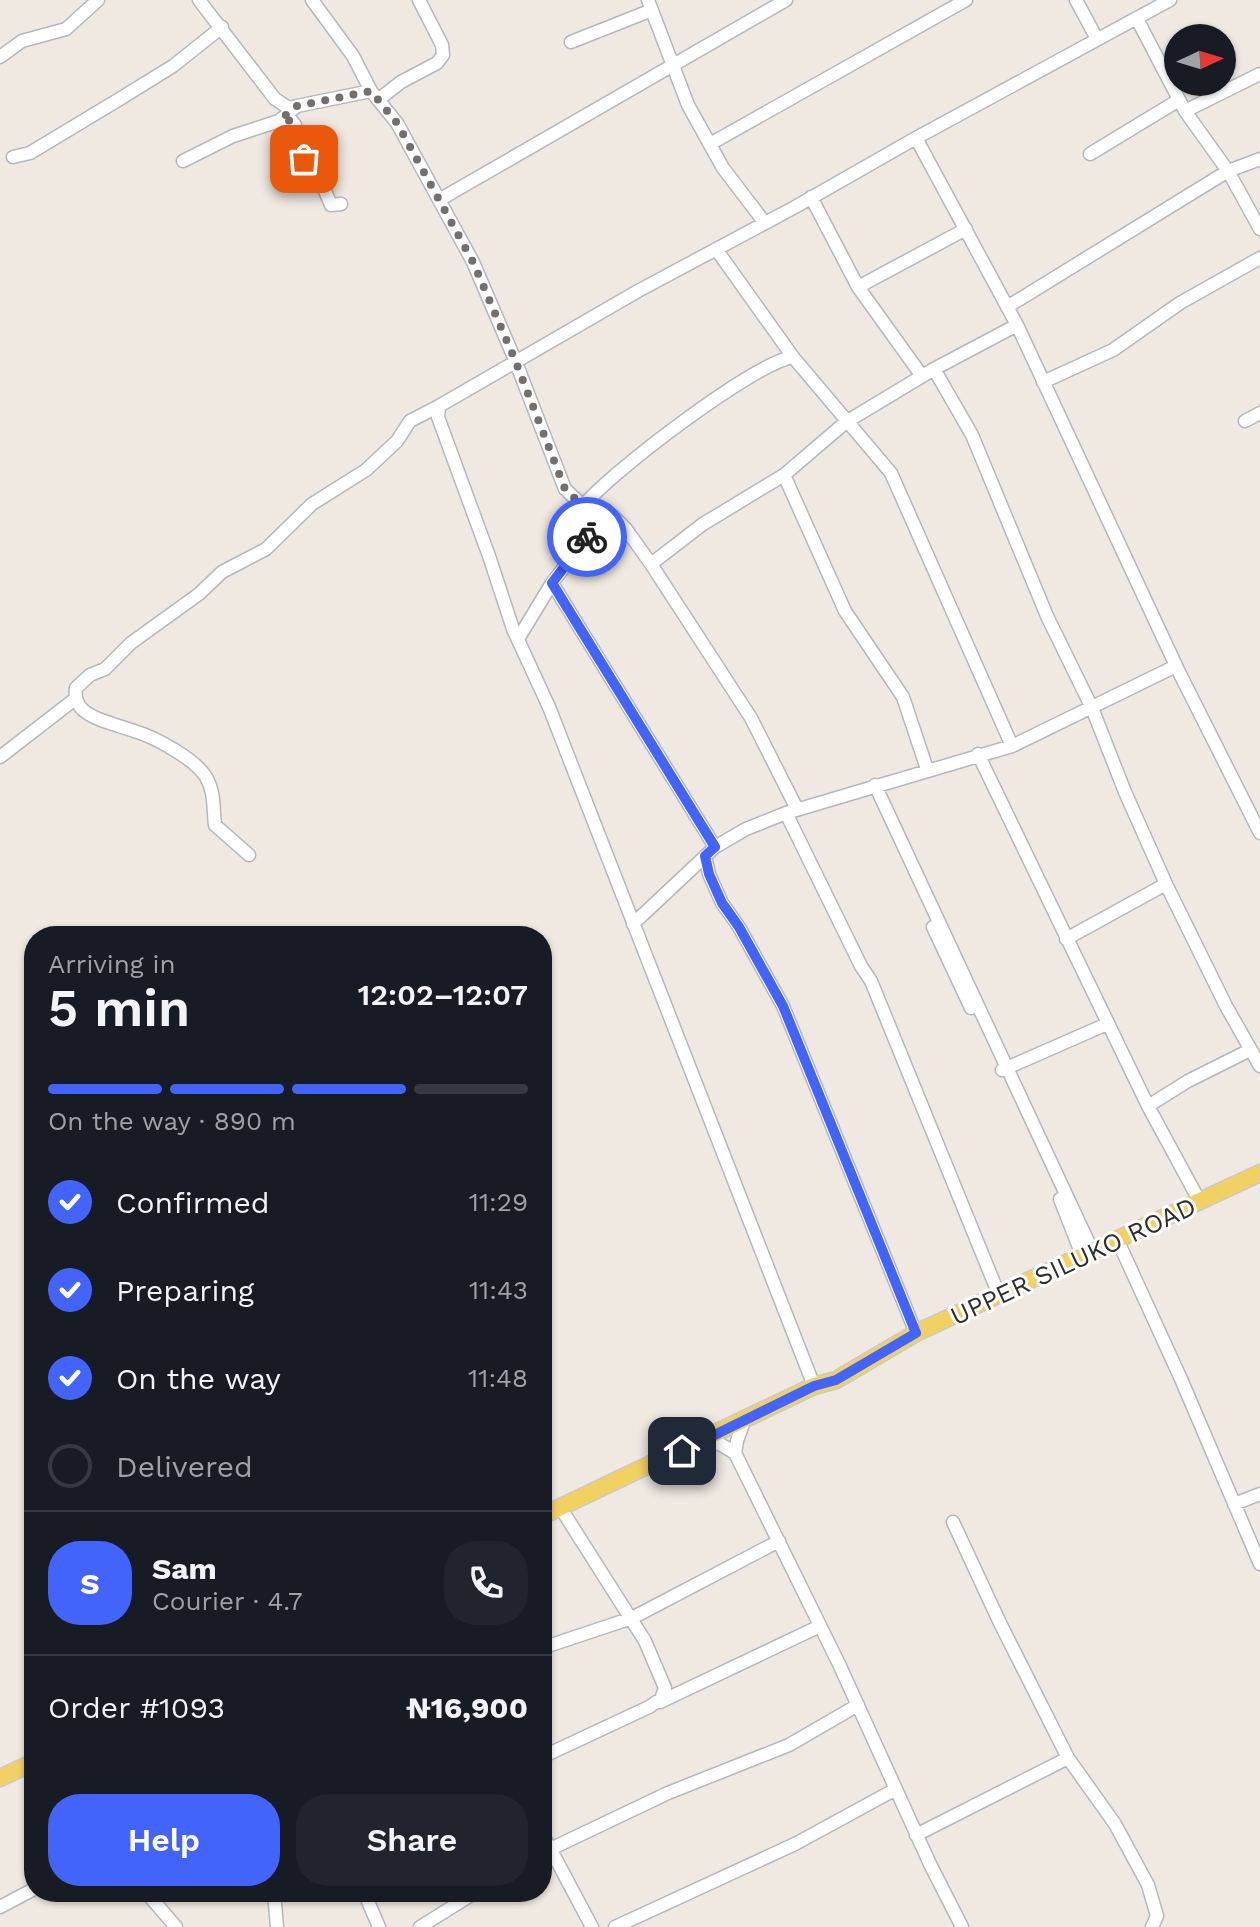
<!DOCTYPE html>
<html lang="en">
<head>
<meta charset="utf-8">
<style>
	:root { --surface:#171b24; --page:#20242c; --text:#f1f3f6; --muted:#9ea1a6; --line:#363941; --accent:#4264fb }
	body { margin:0; font-family:"Work Sans",sans-serif; background:var(--page); color:var(--text); height:100vh; display:flex; flex-direction:column; font-size:30px; white-space:nowrap }
	* { box-sizing:border-box; margin:0 }
	p { font-size:26px; color:var(--muted) }
	.icon { flex:none; width:44px; height:44px; fill:none; stroke:currentColor; stroke-width:2; stroke-linecap:round; stroke-linejoin:round }
	.map { position:relative; flex:1; overflow:hidden }
	.sheet { position:absolute; left:24px; top:926px; width:528px; height:976px; display:flex; flex-direction:column; background:var(--surface); border-radius:32px; box-shadow:0 2px 6px #0004 }
	.sheet>* { flex:none }
	.needle { width:52px; rotate:86deg }
	.fabs { position:absolute; left:1164px; top:24px; display:grid; gap:16px }
	.fabs a { display:grid; place-items:center; width:72px; height:72px; border-radius:50%; background:var(--surface); box-shadow:0 2px 6px #0004; font-size:40px }
	.pin { position:absolute; display:grid; place-items:center; width:68px; height:68px; color:#fff; margin:-34px; border-radius:16px; box-shadow:0 4px 12px #0006 }
	.courier { position:absolute; display:grid; place-items:center; width:80px; height:80px; margin:-40px; border:6px solid #4264fb; border-radius:50%; background:#fff; color:#222; box-shadow:0 2px 10px #0007 }
	.head em { font-style:normal; font-weight:600 }
	.head div { display:flex; flex-direction:column-reverse }
	.head { display:flex; align-items:center; justify-content:space-between; height:136px; padding:0 24px }
	h1 { font-size:52px; font-weight:600; line-height:60px }
	.bar { display:grid; grid-template-columns:repeat(4,1fr); gap:12px 8px; align-content:center; height:96px; padding:0 24px }
	.bar i { height:10px; border-radius:6px; background:var(--line) }
	.bar .active { background:var(--accent) }
	.bar p { grid-column:span 4 }
	.line { display:flex; align-items:center; gap:20px; padding:0 24px; border-top:2px solid var(--line) }
	.line div { flex:1 }
	.round { display:grid; place-items:center; flex:none; width:84px; height:84px; border-radius:32px; background:var(--page) }
	ol { padding:0 24px; list-style:none }
	li { display:flex; align-items:center; gap:24px; height:88px }
	li p { margin-inline-start:auto }
	li .icon { padding:8px; border-radius:50%; background:var(--accent); color:#fff; stroke-width:4 }
	li:last-child { color:var(--muted) }
	li i { width:44px; height:44px; border:4px solid var(--line); border-radius:50% }
	.primary-button { display:flex; gap:16px; margin-top:auto; padding:16px 24px }
	.primary-button a { flex:1; height:92px; border-radius:32px; background:var(--accent); color:#fff; font-size:32px; font-weight:600; line-height:92px; text-align:center }
	.primary-button a+a { background:var(--page); color:var(--text) }
	.map>svg:first-child { display:block }
	.lines { fill:none; stroke-linecap:round; stroke-linejoin:round }
	.minor-casing { stroke:#b4b7c1; stroke-width:15 }
	.major-casing { stroke:#c9c9c9; stroke-width:19 }
	.minor { stroke:#fff; stroke-width:12 }
	.major { stroke:#f2d163; stroke-width:16 }
	.done { stroke:#726f6d; stroke-width:8; stroke-dasharray:0 14.4 }
	.route { stroke:#4264fb; stroke-width:10 }
	.labels { text-anchor:middle; stroke-width:6; stroke-linejoin:round; paint-order:stroke }
	.street-label { font-size:26px; fill:#2e2e2e; stroke:#fff }
</style>
</head>
<body>
<div class="map">
<svg width="1260" height="1927" viewBox="0 0 1260 1927">
	<rect width="100%" height="100%" fill="#efe9e1"/>
	<g class="lines">
		<!-- minor casing -->
		<g class="minor-casing">
			<path id="minor" d="M199,0L275,99L289,108L297,106
				M312,0L353,56L371,91L397,123L473,262L515,360L565,489L583,506L613,516L626,529L651,564
				M648,0L688,105L723,168L765,223
				M1076,0L1097,39
				M1137,19L1185,111L1228,171L1260,229
				M571,42L652,10
				M0,57L22,41L66,29L98,0
				M378,100L401,82L437,63L443,55L442,45L419,0
				M1185,111L1260,74
				M281,119L292,121L295,125L300,153L319,177L331,205L341,204
				M916,138L1017,325L1179,672L1260,833
				M710,144L966,0
				M1090,154L1179,100
				M13,157L30,153L118,100L173,66L222,27
				M183,161L233,136L279,121L297,106L371,91
				M811,197L858,287L922,376
				M439,200L786,0
				M716,249L793,357
				M858,287L966,229
				M1007,307L1228,171L1260,159
				M934,369L972,435L1047,616L1092,708L1125,792L1166,884L1226,1006L1260,1066
				M1043,382L1113,350L1180,303L1260,258
				M1245,421L1260,413
				M784,475L845,611L903,697L927,769
				M583,506C611,472 754,363 793,357L891,473L1012,746
				M552,583L715,847L633,924
				M518,639L552,583L606,513
				M978,754L1148,1106L1200,1202
				M0,757L75,699
				M875,785L1092,1250
				M797,809L751,718L651,564L703,524L784,475L846,422L934,369L1017,325
				M786,813L861,966L871,981L999,1295
				M715,847L746,829L786,813L1012,746L1176,666
				M249,855L215,825C213,809 215,792 206,777C195,759 155,737 134,731C118,725 96,721 83,710C76,703 75,697 76,688L90,675L105,669L131,643L199,594L222,572L266,549L312,504L366,470L397,441L410,421L439,406
				M705,856L709,874L722,903L739,927L783,1006L916,1333
				M933,927L971,1008
				M1066,939L1166,884
				M1002,1070L1107,1024
				M1148,1106L1188,1081L1250,1050
				M1060,1199L1082,1255
				M1117,1239L1181,1379L1260,1564
				M814,1386L549,707L513,629L489,556L438,417L439,406L638,291L795,207L916,138L1170,0
				M744,1421L737,1441L735,1453L839,1664L930,1864L962,1927
				M704,1441L720,1444L735,1453
				M1234,1504L1260,1494
				M953,1522L1000,1623L1068,1758L1115,1824L1148,1885L1157,1916L1152,1927
				M542,1648L632,1618L779,1541
				M660,1702L820,1626
				M542,1757L649,1707L661,1699L665,1688L645,1641L560,1507
				M542,1833L592,1927
				M916,1835L1068,1758
				M542,1853L668,1793L789,1745L858,1705
				M146,1892L176,1927
				M274,1892L277,1927
				M364,1892L379,1927
				M0,1907L34,1889
				M420,1927L476,1892
				M615,1927L795,1844L896,1789"/>
		</g>
		<!-- major casing -->
		<g class="major-casing">
			<path id="major" d="M542,1516L814,1386L836,1380L916,1333L1260,1173
				M0,1778L34,1762"/>
		</g>
		<!-- minor -->
		<use href="#minor" class="minor"/>
		<!-- major -->
		<use href="#major" class="major"/>
	</g>
	<g class="lines">
		<!-- done -->
		<path class="done" d="M304,159C296,148 300,133 292,121L281,119L297,106L371,91L397,123L473,262L515,360L565,489L583,506L606,513L587,537"/>
		<!-- route -->
		<path class="route" d="M587,537L552,583L715,847L705,856L709,874L722,903L739,927L783,1006L916,1333L836,1380L814,1386L682,1451"/>
	</g>
	<g class="labels">
		<!-- street labels -->
		<g class="street-label">
			<text transform="translate(1073 1261) rotate(-25)" y="9">UPPER SILUKO ROAD</text>
		</g>
	</g>
</svg>
<div class="fabs">
<a><svg class="needle" viewBox="-14 -14 28 28"><path d="M0-13l5 13h-10z" fill="#e53935"/><path d="M0 13l5-13h-10z" fill="#9ea1a6"/></svg></a>
</div>
<div class="pin" style="left:304px;top:159px;background:#ea580c"><svg class="icon" aria-label="bag" viewBox="0 0 24 24"><path d="M5 8h14l-1 12H6zM9 8a3 3 0 0 1 6 0"/></svg></div>
<div class="pin" style="left:682px;top:1451px;background:#1f2937"><svg class="icon" aria-label="home" viewBox="0 0 24 24"><path d="M3 11l9-7 9 7M6 9v11h12V9"/></svg></div>
<div class="courier" style="left:587px;top:537px"><svg class="icon" aria-label="bike" viewBox="0 0 24 24"><circle cx="6" cy="16" r="4"/><circle cx="18" cy="16" r="4"/><path d="M6 16l4-8h5l3 8M10 8l3 8H6M13 5h3"/></svg></div>
<section class="sheet">
<div class="head"><div><h1>5 min</h1><p>Arriving in</p></div><em>12:02–12:07</em></div>
<div class="bar"><i class="active"></i><i class="active"></i><i class="active"></i><i></i><p>On the way · 890 m</p></div>
<ol>
<li><svg class="icon" aria-label="check" viewBox="0 0 24 24"><path d="M5 12l5 5 9-10"/></svg>Confirmed<p>11:29</p></li>
<li><svg class="icon" aria-label="check" viewBox="0 0 24 24"><path d="M5 12l5 5 9-10"/></svg>Preparing<p>11:43</p></li>
<li><svg class="icon" aria-label="check" viewBox="0 0 24 24"><path d="M5 12l5 5 9-10"/></svg>On the way<p>11:48</p></li>
<li><i></i>Delivered</li>
</ol>
<div class="line" style="height:144px"><b class="round" style="background:var(--accent);color:#fff">S</b><div><b>Sam</b><p>Courier · 4.7</p></div><a class="round"><svg class="icon" aria-label="phone" viewBox="0 0 24 24"><path d="M5 4h4l2 5-3 2q2 4 5 5l2-3 5 2v4C11 20 4 13 5 4z"/></svg></a></div>
<div class="line" style="height:104px"><div>Order #1093</div><b>₦16,900</b></div>
<div class="primary-button"><a>Help</a><a>Share</a></div>
</section>
</div>
</body>
</html>
